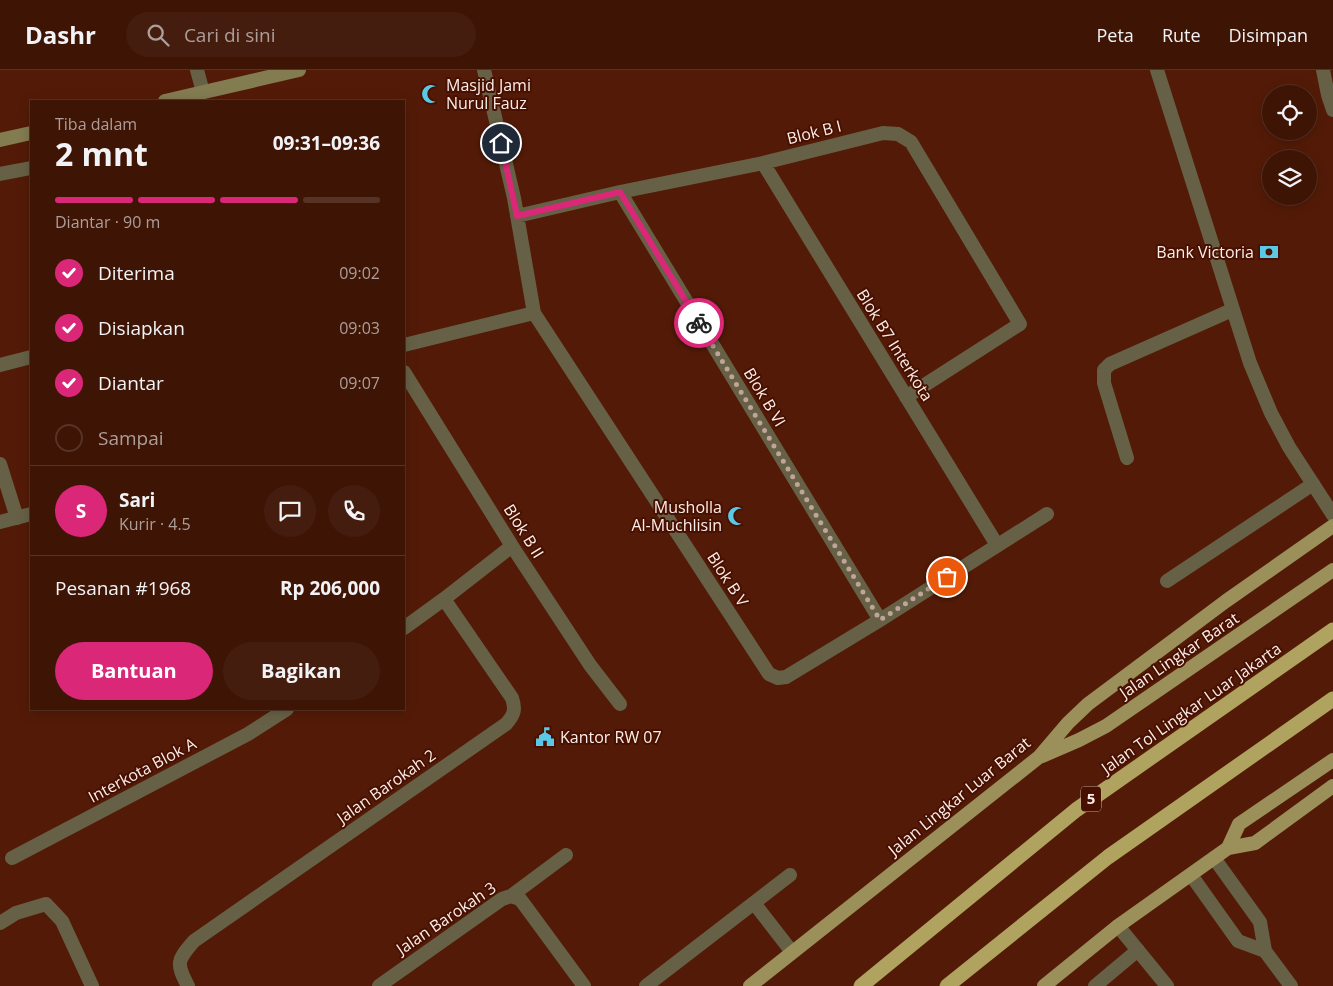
<!DOCTYPE html>
<html lang="id">
<head>
<meta charset="utf-8">
<style>
	:root { --surface:#3e1405; --page:#451d0f; --text:#f1f3f6; --muted:#ad9e9a; --line:#573327; --accent:#db2777 }
	body { margin:0; font-family:"Open Sans",sans-serif; background:var(--page); color:var(--text); height:100vh; display:flex; flex-direction:column; font-size:19px; white-space:nowrap }
	* { box-sizing:border-box; margin:0 }
	p { font-size:16px; color:var(--muted) }
	.icon { flex:none; width:28px; height:28px; fill:none; stroke:currentColor; stroke-width:2; stroke-linecap:round; stroke-linejoin:round }
	.map { position:relative; flex:1; overflow:hidden }
	.side { position:absolute; left:30px; top:30px; width:375px; height:610px; display:flex; flex-direction:column; background:var(--surface); border-radius:0px; box-shadow:0 2px 12px #0003,0 0 0 1px var(--line) }
	.side>* { flex:none }
	.controls { position:absolute; left:1262px; top:15px; display:grid; gap:10px }
	.controls a { display:grid; place-items:center; width:55px; height:55px; border-radius:50%; background:var(--surface); box-shadow:0 2px 12px #0003,0 0 0 1px var(--line); font-size:25px }
	.pin { position:absolute; display:grid; place-items:center; width:42px; height:42px; color:#fff; margin:-21px; border:2px solid #fff; border-radius:50%; box-shadow:0 1px 5px #0007 }
	.courier { position:absolute; display:grid; place-items:center; width:50px; height:50px; margin:-25px; border:4px solid #db2777; border-radius:50%; background:#fff; color:#222; box-shadow:0 1px 6px #0007 }
	.overview em { font-style:normal; font-weight:700 }
	.overview div { display:flex; flex-direction:column-reverse }
	.overview { display:flex; align-items:center; justify-content:space-between; height:85px; padding:0 25px }
	h1 { font-size:32px; font-weight:700; line-height:38px }
	.bar { display:grid; grid-template-columns:repeat(4,1fr); gap:8px 5px; align-content:center; height:60px; padding:0 25px }
	.bar i { height:6px; border-radius:4px; background:var(--line) }
	.bar .current { background:var(--accent) }
	.bar p { grid-column:span 4 }
	.line { display:flex; align-items:center; gap:12px; padding:0 25px; border-top:1px solid var(--line) }
	.line div { flex:1 }
	.round { display:grid; place-items:center; flex:none; width:52px; height:52px; border-radius:26px; background:var(--page) }
	ol { padding:0 25px; list-style:none }
	li { display:flex; align-items:center; gap:15px; height:55px }
	li p { margin-inline-start:auto }
	li .icon { padding:5px; border-radius:50%; background:var(--accent); color:#fff; stroke-width:4 }
	li:last-child { color:var(--muted) }
	li i { width:28px; height:28px; border:2px solid var(--line); border-radius:50% }
	.button { display:flex; gap:10px; margin-top:auto; padding:10px 25px }
	.button a { flex:1; height:58px; border-radius:30px; background:var(--accent); color:#fff; font-size:20px; font-weight:700; line-height:58px; text-align:center }
	.button a+a { background:var(--page); color:var(--text) }
	header { display:flex; align-items:center; gap:30px; box-sizing:border-box; height:70px; padding:0 25px; background:var(--surface); border-bottom:1px solid var(--line) }
	header strong { font-size:24px }
	nav { display:flex; gap:28px; margin-inline-start:auto; font-size:18px }
	.search { width:350px; height:45px; background:var(--page); display:flex; align-items:center; gap:12px; box-sizing:border-box; padding:0 18px; border-radius:28px; color:var(--muted); font-size:19px }
	.map>svg:first-child { display:block }
	.lines { fill:none; stroke-linecap:round; stroke-linejoin:round }
	.service { stroke:#666146; stroke-width:14 }
	.minor { stroke:#666146; stroke-width:14 }
	.secondary { stroke:#847c51; stroke-width:14 }
	.primary { stroke:#9b9059; stroke-width:14 }
	.motorway { stroke:#b0a360; stroke-width:15 }
	.done { stroke:#c1a499; stroke-width:5; stroke-dasharray:0 9 }
	.route { stroke:#db2777; stroke-width:6 }
	.labels { text-anchor:middle; stroke-width:4; stroke-linejoin:round; paint-order:stroke }
	.shield { fill:#471000; stroke:#c6aba2; stroke-width:1 }
	.shield-label { font-size:15px; font-weight:bold; fill:#fcede8 }
	.poi-label { font-size:16px; fill:#fcede8; stroke:#471000; text-anchor:start }
	.street-label { font-size:16px; fill:#fcede8; stroke:#471000 }
</style>
</head>
<body>
<header>
<strong>Dashr</strong>
<div class="search"><svg class="icon" aria-label="search" viewBox="0 0 24 24"><circle cx="10" cy="10" r="6"/><path d="M15 15l6 6"/></svg>Cari di sini</div>
<nav><a>Peta</a><a>Rute</a><a>Disimpan</a></nav>
</header>
<div class="map">
<svg width="1333" height="916" viewBox="0 0 1333 916">
	<rect width="100%" height="100%" fill="#531b07"/>
	<g class="lines">
		<!-- service -->
		<path class="service" d="M0,104L31,98
			M0,295L31,287
			M1167,511L1313,414
			M754,833L792,882
			M0,853L16,843L46,834L62,851L92,916
			M1118,856L1167,916
			M646,916L790,805
			M1095,916L1138,880"/>
		<!-- minor -->
		<path class="minor" d="M197,0L203,22
			M484,0L514,128L534,243L769,604L778,608L786,607L880,550L1047,444
			M1157,0L1250,293L1271,343L1289,377L1333,445
			M1323,0L1328,25L1333,40
			M763,93L997,475
			M620,122L880,550
			M517,146L620,122L763,93L883,63L898,64L911,72L1020,254L906,327
			M404,275L534,243
			M404,302L512,476L590,595L620,634
			M1127,388L1104,313V300L1110,294L1232,240
			M0,394L17,448
			M0,452L31,444
			M404,558L444,529L512,476
			M12,788L248,664L287,639
			M1214,788L1260,852L1265,881L1291,916
			M1191,805L1238,871L1265,881
			M511,826L566,785
			M188,916C175,892 178,890 194,871L506,654C514,645 516,640 512,628L444,529
			M379,916L502,829L511,826L520,829L526,837L584,916"/>
		<!-- secondary -->
		<path class="secondary" d="M165,31L299,0
			M0,70L31,63"/>
		<!-- primary -->
		<path class="primary" d="M1042,686L1079,670L1106,656L1333,500
			M1228,778L1239,754L1333,690
			M750,916L1039,687L1068,653L1088,634L1226,531L1333,456
			M1044,916L1118,856L1228,778L1255,773L1333,716"/>
		<!-- motorway -->
		<path class="motorway" d="M861,916L1076,740L1333,560
			M947,916L1108,787L1333,629"/>
	</g>
	<g class="lines">
		<!-- done -->
		<path class="done" d="M699,253L880,550L947,507"/>
		<!-- route -->
		<path class="route" d="M501,73L517,146L620,122L699,253"/>
	</g>
	<!-- icons -->
	<defs>
		<g id="mosque-bare" transform="scale(1.5)"><path d="M3.5-4.9A6 6 0 1 0 3.5 4.9A5 5 0 1 1 3.5-4.9Z" fill="#5ac8e6" stroke="#471000" stroke-width="2.5" paint-order="stroke"/></g>
		<g id="bank-bare" transform="scale(1.5)"><path d="M-6-4H6V4H-6ZM0-2.3a2.3 2.3 0 1 0 0 4.6a2.3 2.3 0 1 0 0-4.6Z" fill="#5ac8e6" stroke="#471000" stroke-width="2.5" paint-order="stroke"/></g>
		<g id="civic-bare" transform="scale(1.5)"><path d="M-.6-6.5H3V-4.5H.6V-3L4-1V1h2V6H-6V1h2V-1L-.6-3ZM-1.2 2.5V6h2.4V2.5Z" fill="#5ac8e6" stroke="#471000" stroke-width="2.5" paint-order="stroke"/></g>
	</defs>
	<g fill-rule="evenodd">
		<use href="#mosque-bare" x="431" y="24"/>
		<use href="#bank-bare" x="1269" y="182"/>
		<use href="#mosque-bare" x="737" y="446"/>
		<use href="#civic-bare" x="545" y="667"/>
	</g>
	<g class="labels">
		<!-- shield labels -->
		<rect class="shield" x="1081" y="716.5" width="20" height="25" rx="4"/>
		<g class="shield-label">
			<text x="1091" y="734">5</text>
		</g>
		<!-- poi labels -->
		<g class="poi-label">
			<text x="446" y="21">Masjid Jami<tspan x="446" dy="18">Nurul Fauz</tspan></text>
			<text x="1254" y="188" text-anchor="end">Bank Victoria</text>
			<text x="722" y="443" text-anchor="end">Musholla<tspan x="722" dy="18">Al-Muchlisin</tspan></text>
			<text x="560" y="673">Kantor RW 07</text>
		</g>
		<!-- street labels -->
		<g class="street-label">
			<text transform="translate(814 62) rotate(-14)" y="6">Blok B I</text>
			<text transform="translate(895 275) rotate(58)" y="6">Blok B7 Interkota</text>
			<text transform="translate(765 327) rotate(59)" y="6">Blok B VI</text>
			<text transform="translate(524 461) rotate(58)" y="6">Blok B II</text>
			<text transform="translate(728 509) rotate(57)" y="6">Blok B V</text>
			<text transform="translate(1179 585) rotate(-34)" y="6">Jalan Lingkar Barat</text>
			<text transform="translate(1191 638) rotate(-35)" y="6">Jalan Tol Lingkar Luar Jakarta</text>
			<text transform="translate(142 700) rotate(-28)" y="6">Interkota Blok A</text>
			<text transform="translate(386 716) rotate(-35)" y="6">Jalan Barokah 2</text>
			<text transform="translate(959 726) rotate(-39)" y="6">Jalan Lingkar Luar Barat</text>
			<text transform="translate(446 848) rotate(-34)" y="6">Jalan Barokah 3</text>
		</g>
	</g>
</svg>
<div class="controls">
<a><svg class="icon" aria-label="locate" viewBox="0 0 24 24"><circle cx="12" cy="12" r="6"/><path d="M12 2v4M12 18v4M2 12h4M18 12h4"/></svg></a>
<a><svg class="icon" aria-label="layers" viewBox="0 0 24 24"><path d="M12 4l9 5-9 5-9-5zM3 14l9 5 9-5"/></svg></a>
</div>
<div class="pin" style="left:947px;top:507px;background:#ea580c"><svg class="icon" aria-label="bag" viewBox="0 0 24 24"><path d="M5 8h14l-1 12H6zM9 8a3 3 0 0 1 6 0"/></svg></div>
<div class="pin" style="left:501px;top:73px;background:#1f2937"><svg class="icon" aria-label="home" viewBox="0 0 24 24"><path d="M3 11l9-7 9 7M6 9v11h12V9"/></svg></div>
<div class="courier" style="left:699px;top:253px"><svg class="icon" aria-label="bike" viewBox="0 0 24 24"><circle cx="6" cy="16" r="4"/><circle cx="18" cy="16" r="4"/><path d="M6 16l4-8h5l3 8M10 8l3 8H6M13 5h3"/></svg></div>
<section class="side">
<div class="overview"><div><h1>2 mnt</h1><p>Tiba dalam</p></div><em>09:31–09:36</em></div>
<div class="bar"><i class="current"></i><i class="current"></i><i class="current"></i><i></i><p>Diantar · 90 m</p></div>
<ol>
<li><svg class="icon" aria-label="check" viewBox="0 0 24 24"><path d="M5 12l5 5 9-10"/></svg>Diterima<p>09:02</p></li>
<li><svg class="icon" aria-label="check" viewBox="0 0 24 24"><path d="M5 12l5 5 9-10"/></svg>Disiapkan<p>09:03</p></li>
<li><svg class="icon" aria-label="check" viewBox="0 0 24 24"><path d="M5 12l5 5 9-10"/></svg>Diantar<p>09:07</p></li>
<li><i></i>Sampai</li>
</ol>
<div class="line" style="height:90px"><b class="round" style="background:var(--accent);color:#fff">S</b><div><b>Sari</b><p>Kurir · 4.5</p></div><a class="round"><svg class="icon" aria-label="chat" viewBox="0 0 24 24"><path d="M4 5h16v11H9l-5 4z"/></svg></a><a class="round"><svg class="icon" aria-label="phone" viewBox="0 0 24 24"><path d="M5 4h4l2 5-3 2q2 4 5 5l2-3 5 2v4C11 20 4 13 5 4z"/></svg></a></div>
<div class="line" style="height:65px"><div>Pesanan #1968</div><b>Rp 206,000</b></div>
<div class="button"><a>Bantuan</a><a>Bagikan</a></div>
</section>
</div>
</body>
</html>
